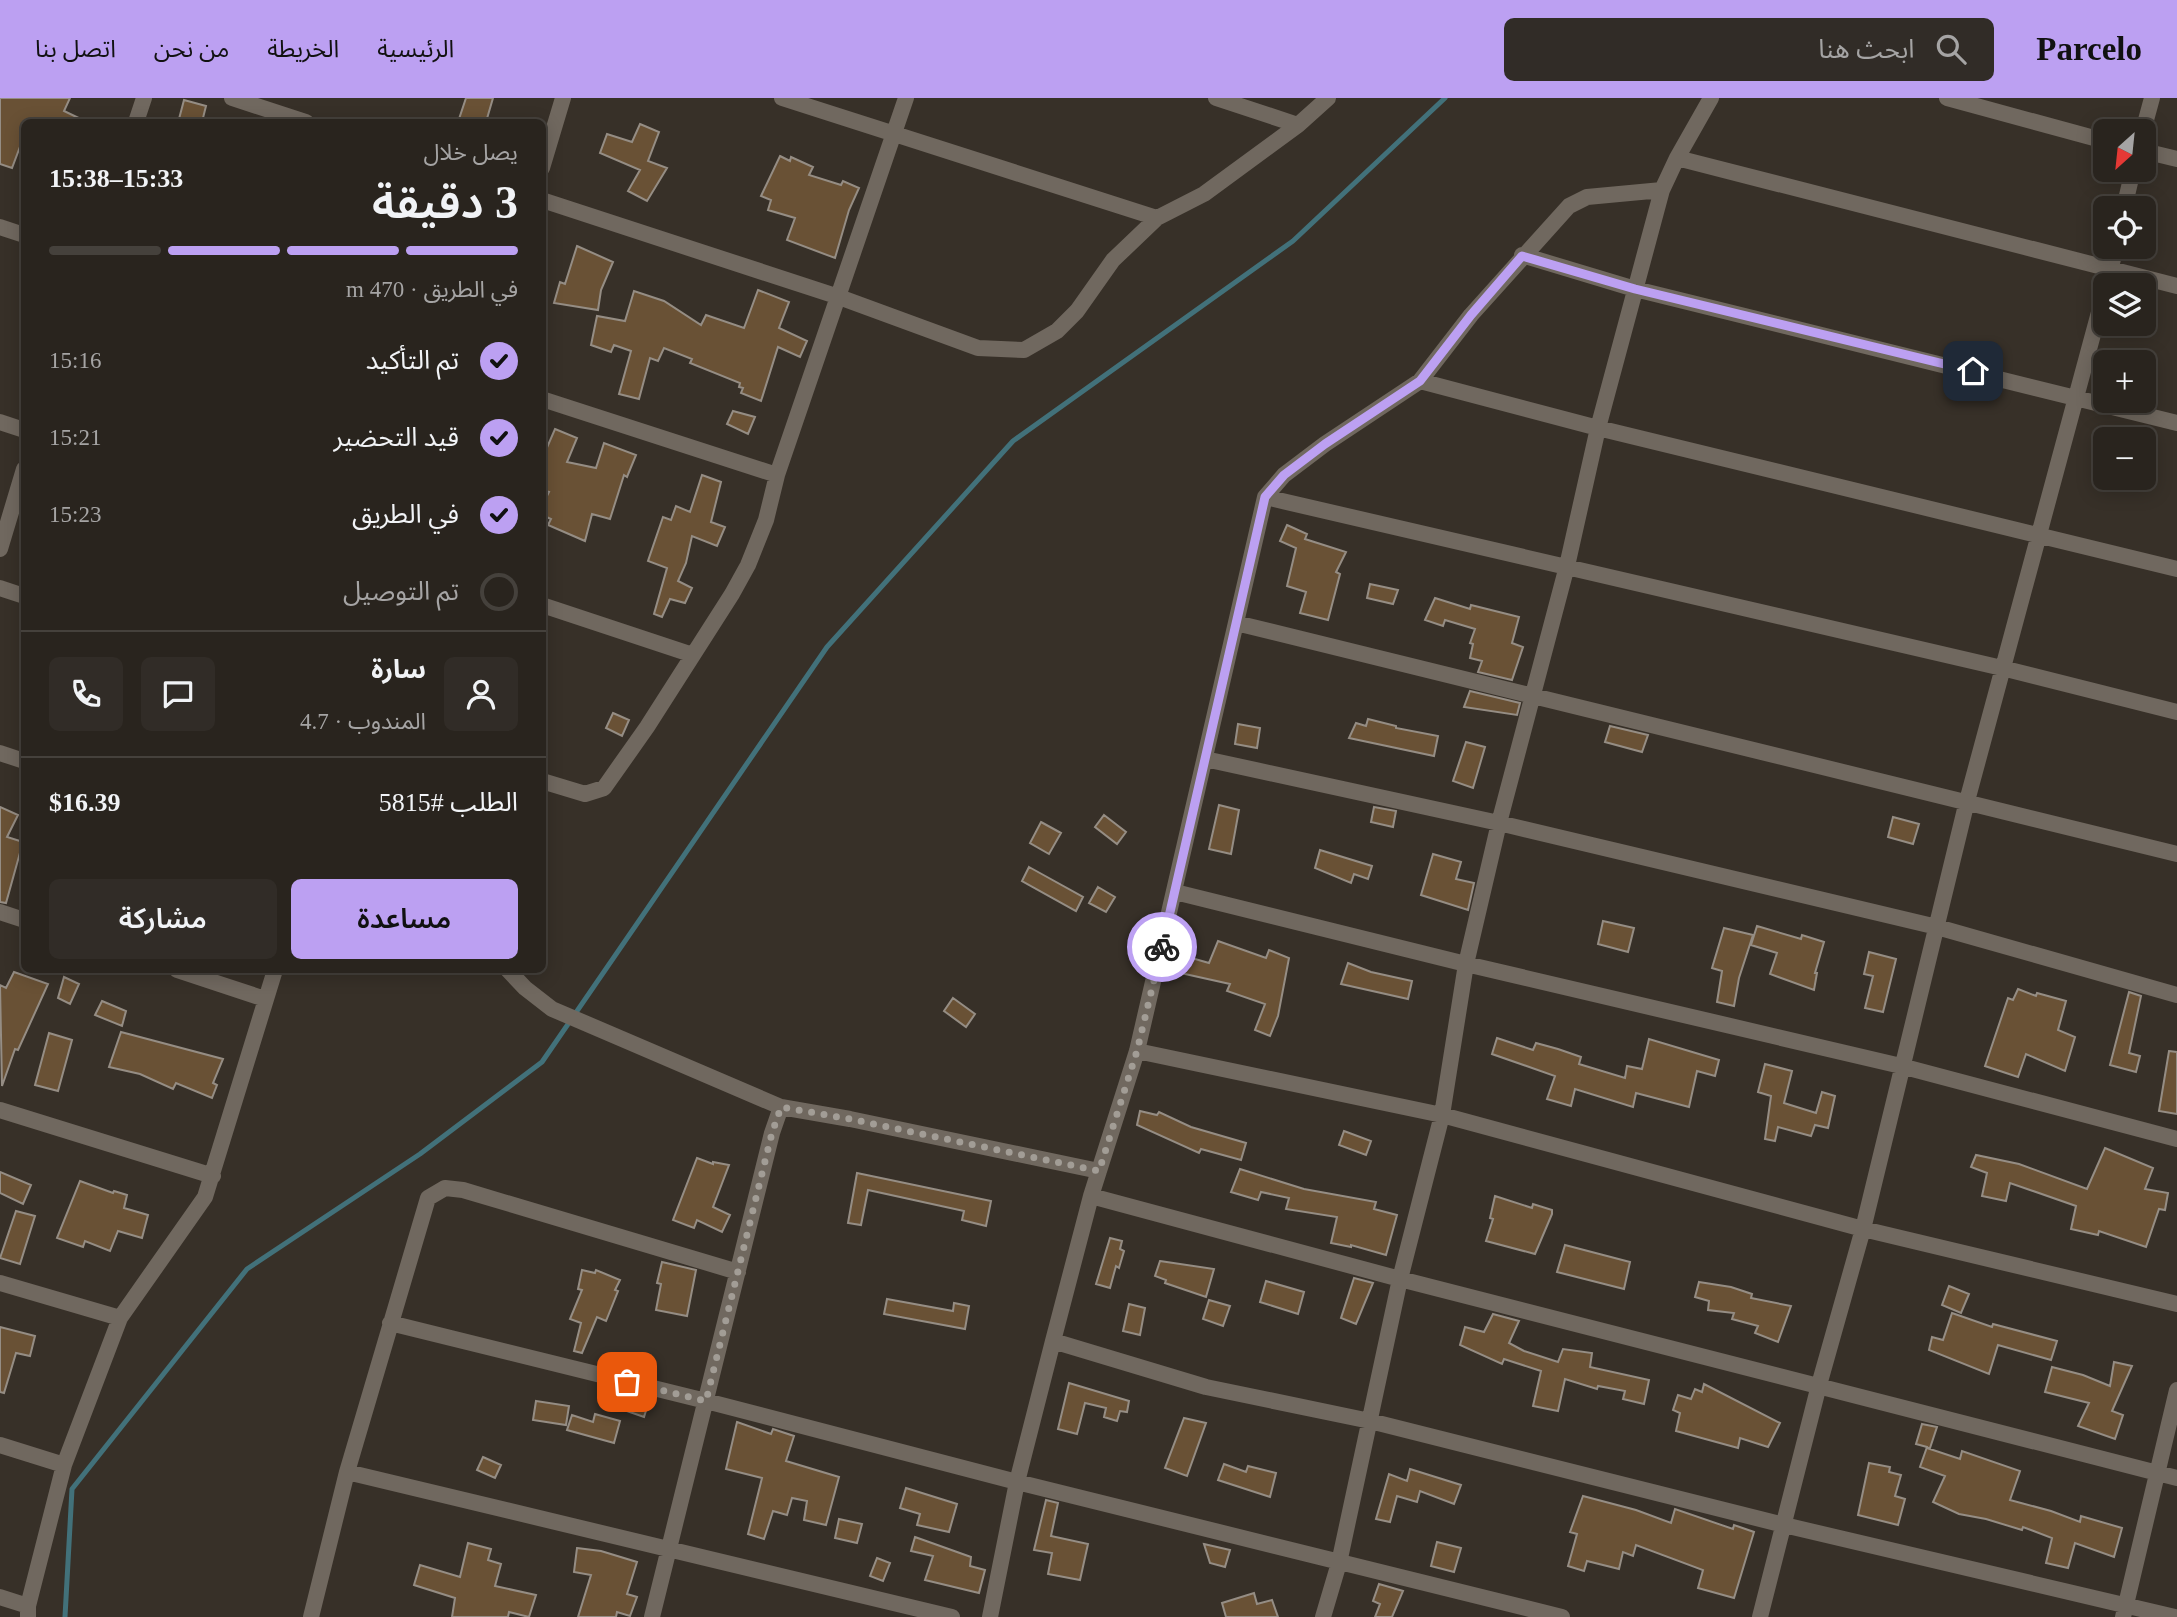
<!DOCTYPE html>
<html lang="ar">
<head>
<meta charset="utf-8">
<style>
	:root { --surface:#29241e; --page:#312c27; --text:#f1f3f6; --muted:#a5a4a4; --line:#45413c; --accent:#bca0f2 }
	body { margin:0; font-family:"Times New Roman","Noto Sans Arabic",serif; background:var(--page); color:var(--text); direction:rtl; height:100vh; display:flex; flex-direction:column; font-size:26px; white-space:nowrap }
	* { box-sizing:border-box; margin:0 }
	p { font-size:23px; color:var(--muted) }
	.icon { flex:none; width:38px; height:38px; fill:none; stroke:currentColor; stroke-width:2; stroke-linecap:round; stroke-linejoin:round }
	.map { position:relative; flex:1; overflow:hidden; direction:ltr }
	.drawer { position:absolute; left:21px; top:21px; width:525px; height:854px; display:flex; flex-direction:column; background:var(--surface); border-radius:10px; box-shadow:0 4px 18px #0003,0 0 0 2px var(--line); direction:rtl }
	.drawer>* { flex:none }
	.needle { width:46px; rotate:207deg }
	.buttons { position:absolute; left:2093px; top:21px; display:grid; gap:14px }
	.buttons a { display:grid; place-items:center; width:63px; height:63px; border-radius:10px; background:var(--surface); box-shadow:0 4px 18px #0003,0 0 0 2px var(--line); font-size:35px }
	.pin { position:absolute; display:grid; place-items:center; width:60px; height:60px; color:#fff; margin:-30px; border-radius:14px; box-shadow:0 4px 10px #0006 }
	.courier { position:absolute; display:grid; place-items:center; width:70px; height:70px; margin:-35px; border:5px solid #bca0f2; border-radius:50%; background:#fff; color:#222; box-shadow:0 2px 9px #0007 }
	.headline em { font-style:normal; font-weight:600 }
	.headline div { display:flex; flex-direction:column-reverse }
	.headline { display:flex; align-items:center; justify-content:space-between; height:119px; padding:0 28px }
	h1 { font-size:46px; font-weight:600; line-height:52px }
	.bar { display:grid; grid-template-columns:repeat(4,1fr); gap:10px 7px; align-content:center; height:84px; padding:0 28px }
	.bar i { height:9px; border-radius:5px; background:var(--line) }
	.bar .on { background:var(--accent) }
	.bar p { grid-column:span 4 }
	.line { display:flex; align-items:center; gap:18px; padding:0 28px; border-top:2px solid var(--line) }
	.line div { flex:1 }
	.round { display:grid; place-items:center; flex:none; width:74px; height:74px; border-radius:10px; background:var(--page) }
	ol { padding:0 28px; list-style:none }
	li { display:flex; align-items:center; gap:21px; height:77px }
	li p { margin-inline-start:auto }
	li .icon { padding:7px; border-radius:50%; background:var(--accent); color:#111; stroke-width:4 }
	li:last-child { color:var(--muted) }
	li i { width:38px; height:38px; border:4px solid var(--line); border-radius:50% }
	.cta { display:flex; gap:14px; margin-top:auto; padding:14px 28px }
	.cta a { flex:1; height:80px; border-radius:10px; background:var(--accent); color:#111; font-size:28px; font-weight:600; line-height:80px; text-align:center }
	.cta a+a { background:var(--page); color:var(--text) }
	header { display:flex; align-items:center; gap:42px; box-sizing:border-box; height:98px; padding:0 35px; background:var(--accent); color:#111 }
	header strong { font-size:33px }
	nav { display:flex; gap:38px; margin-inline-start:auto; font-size:24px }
	.search { width:490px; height:63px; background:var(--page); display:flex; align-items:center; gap:18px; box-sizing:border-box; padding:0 24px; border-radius:10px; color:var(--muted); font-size:26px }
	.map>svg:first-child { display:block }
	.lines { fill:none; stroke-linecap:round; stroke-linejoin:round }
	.stream { stroke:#42717a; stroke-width:5 }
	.building { fill:#695135; stroke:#958d84; stroke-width:2 }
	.street { stroke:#70685f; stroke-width:16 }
	.done { stroke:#a29d96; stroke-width:7; stroke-dasharray:0 12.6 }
	.route { stroke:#bca0f2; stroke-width:9 }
</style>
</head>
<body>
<header>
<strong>Parcelo</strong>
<div class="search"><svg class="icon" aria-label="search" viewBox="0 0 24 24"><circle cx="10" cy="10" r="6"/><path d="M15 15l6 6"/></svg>ابحث هنا</div>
<nav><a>الرئيسية</a><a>الخريطة</a><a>من نحن</a><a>اتصل بنا</a></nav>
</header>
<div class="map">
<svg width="2177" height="1519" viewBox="0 0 2177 1519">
	<rect width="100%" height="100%" fill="#373028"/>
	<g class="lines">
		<!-- stream -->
		<path class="stream" d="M65,1519L72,1391L247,1171L420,1056L542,964L827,549L1013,343L1293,143L1445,0"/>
	</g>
	<!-- building -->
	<path class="building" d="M0,0H70L64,13L87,24H24V38L12,70L0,66Z
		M466,0H493L486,24H458Z
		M184,2L206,8L202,24L179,21Z
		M640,26L659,34L648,63L667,70L647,103L628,93L640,72L600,55L607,36L632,44Z
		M780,58L790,63L791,59L813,69L809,77L841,87L843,83L859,90L849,112L835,160L787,142L795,120L768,112L771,102L761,98Z
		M577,148L613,164L601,192L598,212L554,205L560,184L565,186Z
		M758,192L789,204L779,230L807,243L800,259L778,249L761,303L741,295L743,290L739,289L740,285L690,265L692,261L664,250L658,263L650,260L639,301L619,296L631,253L614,247L611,254L591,247L597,218L625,223L634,193L664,203L701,227L706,217L744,230Z
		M733,313L755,319L748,336L727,326Z
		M555,331L577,340L567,364L596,370L604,345L636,357L627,379L624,377L610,421L592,416L585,443L548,427L551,421L542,417V408L549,394L542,392V361Z
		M702,377L721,384L711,424L725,429L717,448L692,438L686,465L678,483L692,490L685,505L670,501L662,519L654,516L667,470L648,463L663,419L671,422L676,408L690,414Z
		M1287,427L1307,436L1305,441L1346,454L1336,474L1340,476L1328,522L1300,515L1306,494L1287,488L1296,450L1280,443Z
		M1370,486L1398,492L1393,506L1367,500Z
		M1435,500L1470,511L1471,507L1519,519L1512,545L1523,549L1512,582L1478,574L1482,563L1470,560L1473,546L1470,545L1475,531L1445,522L1443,528L1425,522Z
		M1470,593L1520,605L1517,617L1464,609Z
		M613,615L629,622L622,638L606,630Z
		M1368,621L1396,628V630L1438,638L1434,658L1349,640L1356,625L1366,628Z
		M1238,626L1260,630L1257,650L1235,646Z
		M1610,628L1648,637L1642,654L1605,644Z
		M1466,644L1485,649L1473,690L1453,683Z
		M1219,707L1239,712L1231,756L1209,751Z
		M0,709L18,717L7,739L23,744L6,805L0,804Z
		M1374,709L1396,713L1393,729L1371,724Z
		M1104,717L1126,734L1117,746L1095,729Z
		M1893,719L1919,726L1913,746L1888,739Z
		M1041,724L1061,735L1049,756L1030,745Z
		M1320,752L1372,768L1368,781L1354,776L1351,785L1315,770Z
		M1433,756L1461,764L1456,781L1474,785L1468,812L1421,797Z
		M1029,769L1083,799L1076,813L1022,783Z
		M1098,789L1115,799L1106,814L1089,805Z
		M1603,823L1634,830L1628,854L1598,846Z
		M1757,828L1801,841L1802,837L1824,844L1815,875H1817L1814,892L1770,876L1777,855L1751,847Z
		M1724,830L1753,837L1739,880L1734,908L1717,904L1722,873L1712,870Z
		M1218,843L1266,860L1269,852L1289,860L1278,918L1270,938L1255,932L1265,906L1227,893L1230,886L1176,874L1181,857L1209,865Z
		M1869,854L1896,861L1883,914L1865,910L1873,878L1864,876Z
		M1348,865L1371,874L1412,883L1408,901L1341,886Z
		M14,874L48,886L18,952L15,951L2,988L0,887L6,890Z
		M64,879L79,886L70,906L58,900Z
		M2018,891L2036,898L2037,895L2066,903L2058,932L2075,939L2065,973L2026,956L2018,979L1985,968L2008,900L2013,902Z
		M2129,894L2141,898L2129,955L2140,958L2136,974L2110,967Z
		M953,900L975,916L966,929L944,913Z
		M102,903L126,913L122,928L95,917Z
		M121,934L223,961L213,985L217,987L212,1000L176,985L173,991L140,976L109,969Z
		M49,935L72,942L58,993L35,987Z
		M1497,940L1533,952L1536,945L1558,951L1581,959L1579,966L1625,980L1627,968L1642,971L1649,941L1719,962L1715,978L1697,973L1689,1009L1636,995L1633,1009L1575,991L1571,1008L1547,1001L1555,978L1492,956Z
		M2169,953L2177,954V1016L2159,1013Z
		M1765,966L1792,973L1784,1005L1816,1015L1822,994L1835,998L1828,1030L1815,1027L1811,1038L1778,1029L1775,1043L1765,1041L1771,998L1758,994Z
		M1140,1013L1157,1017L1159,1014L1191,1029L1246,1045L1241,1062L1201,1051L1199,1055L1137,1027Z
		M1344,1033L1371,1043L1366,1057L1339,1047Z
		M2105,1050L2153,1070L2145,1091L2168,1095L2165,1112L2159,1111L2146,1149L2099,1133L2098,1137L2071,1131L2076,1108L2010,1085L2006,1103L1982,1098L1987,1075L1971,1069L1976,1057L2019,1066L2087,1091Z
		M697,1060L713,1066V1064L729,1067L713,1109L730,1117L722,1134L697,1122L694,1130L673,1122Z
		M1240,1071L1304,1091L1376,1104L1374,1111L1397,1117L1386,1157L1351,1147V1149L1331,1145L1337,1119L1286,1111L1289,1100L1261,1094L1258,1102L1231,1094Z
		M0,1074L31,1087L23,1106L0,1095Z
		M857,1075L991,1103L986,1128L962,1122L964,1113L868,1092L861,1127L848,1125Z
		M80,1083L113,1095L114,1093L127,1097L124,1110L148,1117L142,1140L118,1133L110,1153L85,1143L83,1149L57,1140Z
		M1495,1098L1532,1110L1533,1106L1552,1112V1116L1535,1156L1486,1143L1493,1121L1490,1120Z
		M16,1113L35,1118L20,1166L0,1160Z
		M1110,1140L1122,1143L1120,1151L1124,1153L1119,1170L1116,1168L1110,1190L1096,1186Z
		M1565,1147L1630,1164L1624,1191L1557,1174Z
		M1160,1163L1214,1171L1206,1199L1165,1185L1166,1182L1155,1178Z
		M662,1164L696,1172L687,1218L656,1212L661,1186L657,1185Z
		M582,1172L595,1175L596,1172L620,1182L615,1192L618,1193L606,1223L597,1219L582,1255L574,1253L581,1225L570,1221L582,1192L578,1191Z
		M1354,1180L1373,1185L1356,1226L1341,1220Z
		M1266,1183L1304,1194L1298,1216L1260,1204Z
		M1699,1184L1731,1189L1752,1196L1751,1200L1791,1208L1778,1244L1755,1235L1758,1228L1732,1221L1734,1215L1708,1212L1709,1203L1695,1199Z
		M1949,1188L1969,1196L1961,1215L1942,1207Z
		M887,1201L953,1213L954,1205L969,1208L965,1231L884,1216Z
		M1209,1202L1230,1208L1223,1228L1203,1221Z
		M1129,1206L1145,1210L1140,1237L1123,1233Z
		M1952,1215L1992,1229L1993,1226L2057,1243L2051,1262L1998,1247L1989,1276L1929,1252L1932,1239L1943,1242Z
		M1493,1216L1519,1223L1509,1245L1524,1253L1558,1264L1563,1251L1592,1255L1590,1269L1649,1282L1644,1306L1623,1301L1625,1293L1598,1288L1597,1291L1565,1281L1558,1313L1533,1308L1541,1273L1504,1261L1502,1266L1460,1247L1465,1229L1484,1234Z
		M0,1229L35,1238L30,1258L16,1255L4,1295L0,1294Z
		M2114,1264L2132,1268L2112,1313L2123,1317L2115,1341L2078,1328L2089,1305L2045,1294L2052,1269L2083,1277L2110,1288Z
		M1069,1285L1129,1303L1127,1314L1120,1313L1117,1323L1104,1319L1106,1310L1085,1305L1077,1336L1058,1331Z
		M1704,1286L1780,1325L1768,1349L1740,1340L1738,1350L1676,1333L1680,1315L1673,1312L1678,1297L1691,1301L1695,1291L1702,1294Z
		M632,1296L650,1300L644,1319L627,1313Z
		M536,1303L569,1308L566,1327L533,1322Z
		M595,1316L620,1323L614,1345L567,1332L572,1317L593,1324Z
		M1184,1320L1206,1325L1187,1378L1165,1370Z
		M737,1324L771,1336L773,1331L794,1338L786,1363L839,1379L826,1427L804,1422L807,1403L792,1400L787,1417L773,1413L764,1441L748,1436L762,1380L726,1371Z
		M1922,1326L1937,1329L1930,1350H1927L1960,1361L1962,1353L2020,1373L2010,1402L2051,1413L2080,1424L2081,1418L2122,1430L2114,1459L2075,1445L2068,1470L2046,1465L2052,1440L2023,1429L2022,1432L1986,1421L1959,1416L1933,1404L1945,1378L1920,1369L1927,1349L1916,1346Z
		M483,1359L501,1367L495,1380L477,1372Z
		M1869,1365L1890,1369L1889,1374L1901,1377L1895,1398L1905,1401L1898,1427L1858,1417Z
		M1224,1366L1246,1374L1248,1368L1276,1375L1270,1399L1218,1382Z
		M1410,1371L1461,1387L1454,1406L1420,1393L1417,1404L1397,1398L1390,1424L1376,1421L1389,1376L1407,1383Z
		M906,1390L957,1406L949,1434L917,1427L920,1416L900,1410Z
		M1583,1398L1636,1412L1671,1425L1675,1411L1733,1431L1734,1427L1754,1434L1734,1500L1698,1490L1703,1472L1636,1447L1633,1458L1623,1454L1619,1471L1587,1463L1584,1473L1568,1468L1577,1436L1570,1434Z
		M1046,1402L1058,1405L1051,1438L1088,1446L1080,1482L1048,1476L1052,1455L1034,1452Z
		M839,1421L862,1426L857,1445L835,1440Z
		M915,1439L971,1459L970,1468L985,1472L979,1495L925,1482L933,1458L911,1453Z
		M1437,1444L1461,1450L1454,1474L1431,1468Z
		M468,1445L491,1451L488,1462L501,1466L495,1488L536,1497L529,1519L509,1514L508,1519H452L455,1500L414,1487L420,1467L460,1479Z
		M1204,1446L1230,1452L1225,1469L1210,1465Z
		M577,1450L601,1453L637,1464L627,1496L637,1499L630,1518L617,1514L616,1519H578L591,1477L574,1474Z
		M877,1460L890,1465L883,1483L870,1478Z
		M1379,1486L1403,1493L1392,1519H1375L1380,1506L1373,1503Z
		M1254,1495L1257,1506L1272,1502L1278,1519H1226L1222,1505Z"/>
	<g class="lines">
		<!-- street -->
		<path class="street" d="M232,0L306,24
			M782,0L1157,120
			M1216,0L1298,27
			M1947,0L2105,43
			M136,24L144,0
			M2143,33L2152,0
			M2144,53L2177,61
			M1677,60L2177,188
			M542,70L563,0
			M542,102L839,199L978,250L1024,252L1057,233L1077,213L1113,162L1157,120L1204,96L1298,27L1328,0
			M2124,110L2133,72
			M0,129L24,137
			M1522,157L1635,191L2177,325
			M2108,181L2116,149
			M1420,283L1598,330L2177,471
			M542,301L777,377
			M0,324L24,332
			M1265,399L2002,570L2177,614
			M0,451L24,371
			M0,490L24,498
			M542,507L693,557
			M1236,525L2177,756
			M0,655L24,663
			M1205,661L1499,725L1937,829L2177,897
			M542,683L585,696L604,690L647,629L732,496L748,467L766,422L777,377L906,0
			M1175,794L1466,866L1901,968L2177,1041
			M0,814L24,822
			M177,872L265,901
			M508,872L525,890L552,911L781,1009L850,1021L1099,1073
			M1137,953L1442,1017L1863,1131L2177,1206
			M0,1012L213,1078
			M1091,1098L1400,1181L2177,1380
			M0,1185L120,1220
			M390,1225L706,1303L1017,1384L1562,1519
			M1053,1243L1206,1289L1370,1323L1784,1427L2175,1519
			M0,1347L64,1367
			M347,1374L952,1519
			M0,1499L28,1508
			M28,1519V1508L64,1367L120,1220L205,1099L275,872
			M311,1519L347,1374L428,1100L445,1090L463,1092L738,1174
			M652,1519L772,1035L781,1009
			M990,1519L1017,1384L1053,1243L1091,1098L1137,953L1265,399L1284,377L1325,346L1420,283L1471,217L1569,108L1587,99L1662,92L1677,60L1711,0
			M1323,1519L1339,1465L1400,1181L1442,1017L1466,866L1499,725L1567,468L1598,330L1662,92
			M1760,1519L1819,1287L1863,1131L1967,703L2105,192
			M2123,1519L2177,1292"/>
	</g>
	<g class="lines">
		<!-- done -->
		<path class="done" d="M627,1284L706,1303L772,1035L781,1009L850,1021L1099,1073L1137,953L1162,849"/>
		<!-- route -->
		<path class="route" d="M1162,849L1265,399L1284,377L1325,346L1420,283L1471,217L1522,158L1635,191L1973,273"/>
	</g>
</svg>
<div class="buttons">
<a><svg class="needle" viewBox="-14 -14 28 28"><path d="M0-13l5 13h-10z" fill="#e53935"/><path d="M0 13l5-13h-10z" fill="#a5a4a4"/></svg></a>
<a><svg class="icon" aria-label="locate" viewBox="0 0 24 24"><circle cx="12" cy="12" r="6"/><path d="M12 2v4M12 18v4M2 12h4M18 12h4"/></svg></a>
<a><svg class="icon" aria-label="layers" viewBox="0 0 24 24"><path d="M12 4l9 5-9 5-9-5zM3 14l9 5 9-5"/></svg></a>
<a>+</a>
<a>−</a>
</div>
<div class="pin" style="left:627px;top:1284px;background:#ea580c"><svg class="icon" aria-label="bag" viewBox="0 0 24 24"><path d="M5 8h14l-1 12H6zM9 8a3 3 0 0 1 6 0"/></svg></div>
<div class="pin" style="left:1973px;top:273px;background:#1f2937"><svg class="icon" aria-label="home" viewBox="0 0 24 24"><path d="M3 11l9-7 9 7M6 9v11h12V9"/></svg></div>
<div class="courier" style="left:1162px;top:849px"><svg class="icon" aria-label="bike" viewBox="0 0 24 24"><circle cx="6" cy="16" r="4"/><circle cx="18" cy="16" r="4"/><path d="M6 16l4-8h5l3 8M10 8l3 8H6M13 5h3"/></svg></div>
<section class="drawer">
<div class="headline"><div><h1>3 دقيقة</h1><p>يصل خلال</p></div><em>15:33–15:38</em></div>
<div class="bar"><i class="on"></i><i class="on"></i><i class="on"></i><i></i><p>في الطريق · 470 m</p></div>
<ol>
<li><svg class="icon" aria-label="check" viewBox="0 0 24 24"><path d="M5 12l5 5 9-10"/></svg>تم التأكيد<p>15:16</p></li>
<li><svg class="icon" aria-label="check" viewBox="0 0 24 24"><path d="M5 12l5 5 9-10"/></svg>قيد التحضير<p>15:21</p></li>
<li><svg class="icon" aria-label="check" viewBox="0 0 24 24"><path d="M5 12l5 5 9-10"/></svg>في الطريق<p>15:23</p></li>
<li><i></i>تم التوصيل</li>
</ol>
<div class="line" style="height:126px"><a class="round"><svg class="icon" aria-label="person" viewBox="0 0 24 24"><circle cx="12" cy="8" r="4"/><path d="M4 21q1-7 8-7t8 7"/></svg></a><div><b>سارة</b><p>المندوب · 4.7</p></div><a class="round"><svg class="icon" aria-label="chat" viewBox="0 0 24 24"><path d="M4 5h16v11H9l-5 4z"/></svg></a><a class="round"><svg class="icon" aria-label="phone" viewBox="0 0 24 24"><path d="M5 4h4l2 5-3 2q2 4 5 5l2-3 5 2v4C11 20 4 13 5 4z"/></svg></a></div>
<div class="line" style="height:91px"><div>الطلب #5815</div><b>$16.39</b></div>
<div class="cta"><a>مساعدة</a><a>مشاركة</a></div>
</section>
</div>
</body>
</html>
